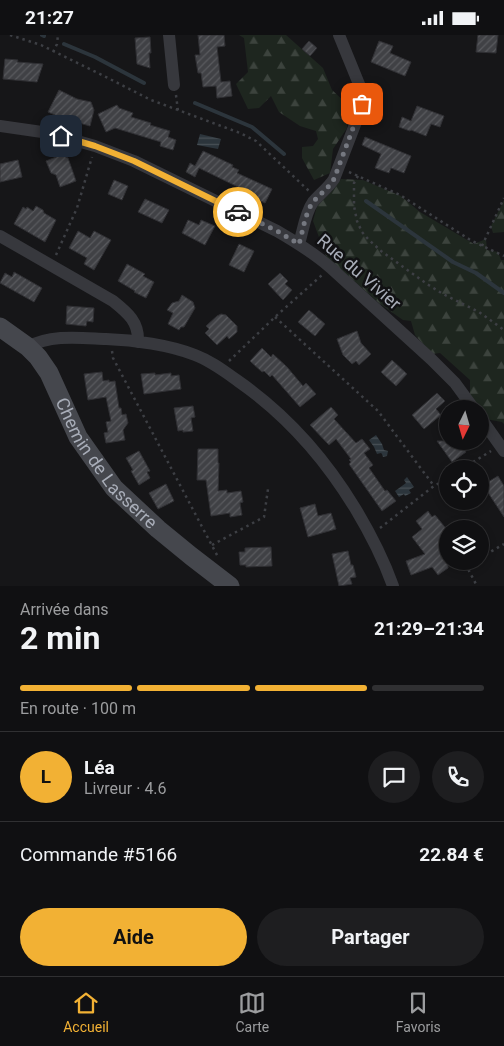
<!DOCTYPE html>
<html lang="fr">
<head>
<meta charset="utf-8">
<style>
	:root { --surface:#101012; --page:#1e1e20; --text:#f1f3f6; --muted:#9c9d9f; --line:#303032; --accent:#f2b134 }
	body { margin:0; font-family:Roboto,sans-serif; background:var(--page); color:var(--text); height:100vh; display:flex; flex-direction:column; font-size:19px; white-space:nowrap }
	* { box-sizing:border-box; margin:0 }
	p { font-size:16px; color:var(--muted) }
	.icon { flex:none; width:28px; height:28px; fill:none; stroke:currentColor; stroke-width:2; stroke-linecap:round; stroke-linejoin:round }
	.map { position:relative; height:551px; overflow:hidden }
	.drawer { display:flex; flex-direction:column; background:var(--surface); flex:1 }
	.drawer>* { flex:none }
	.needle { width:32px; rotate:185deg }
	.controls { position:absolute; left:439px; top:365px; display:grid; gap:10px }
	.controls a { display:grid; place-items:center; width:50px; height:50px; border-radius:50%; background:var(--surface); box-shadow:0 2px 8px #0003,0 0 0 1px var(--line); font-size:25px }
	.pin { position:absolute; display:grid; place-items:center; width:42px; height:42px; color:#fff; margin:-21px; border-radius:10px; box-shadow:0 2px 8px #0006 }
	.courier { position:absolute; display:grid; place-items:center; width:50px; height:50px; margin:-25px; border:4px solid #f2b134; border-radius:50%; background:#fff; color:#222; box-shadow:0 1px 6px #0007 }
	.headline em { font-style:normal; font-weight:700 }
	.headline div { display:flex; flex-direction:column-reverse }
	.headline { display:flex; align-items:center; justify-content:space-between; height:85px; padding:0 20px }
	h1 { font-size:32px; font-weight:700; line-height:38px }
	.bar { display:grid; grid-template-columns:repeat(4,1fr); gap:8px 5px; align-content:center; height:60px; padding:0 20px }
	.bar i { height:6px; border-radius:4px; background:var(--line) }
	.bar .on { background:var(--accent) }
	.bar p { grid-column:span 4 }
	.line { display:flex; align-items:center; gap:12px; padding:0 20px; border-top:1px solid var(--line) }
	.line div { flex:1 }
	.round { display:grid; place-items:center; flex:none; width:52px; height:52px; border-radius:26px; background:var(--page) }
	.primary-button { display:flex; gap:10px; margin-top:auto; padding:10px 20px }
	.primary-button a { flex:1; height:58px; border-radius:30px; background:var(--accent); color:#111; font-size:20px; font-weight:700; line-height:58px; text-align:center }
	.primary-button a+a { background:var(--page); color:var(--text) }
	.status { display:flex; justify-content:space-between; align-items:center; height:35px; padding:0 25px; background:var(--surface); direction:ltr }
	.status svg { height:14px; fill:currentColor }
	.menu { display:flex; justify-content:space-around; align-items:center; height:70px; border-top:1px solid var(--line); background:var(--surface); font-size:14px; color:var(--muted) }
	.menu a { display:grid; justify-items:center; gap:2px }
	.menu .on { color:var(--accent) }
	.map>svg:first-child { display:block }
	.forest { fill:url(#forest-firs) }
	.water { fill:url(#water-rules) }
	.lines { fill:none; stroke-linecap:round; stroke-linejoin:round }
	.stream { stroke:#2c353c; stroke-width:4 }
	.building { fill:url(#building-hatch); stroke:#303034 }
	.path { stroke:#3d3f44; stroke-width:2.5; stroke-dasharray:2.5 4; stroke-linecap:butt }
	.street { stroke:#37383d; stroke-width:12 }
	.secondary { stroke:#45474d; stroke-width:19 }
	.done { stroke:#757880; stroke-width:5; stroke-dasharray:0 9 }
	.route { stroke:#f2b134; stroke-width:6 }
	.labels { text-anchor:middle; stroke-width:5; stroke-linejoin:round; paint-order:stroke }
	.street-label { font-size:18px; fill:#a8adb8; stroke:#111113 }
</style>
</head>
<body>
<div class="status"><b>21:27</b><svg viewBox="0 0 49 12"><path d="M0 12V9h3v3zM5 12V6h3v6zM10 12V3h3v9zM15 12V0h3v12zM26 1h20v11H26zM47 4h2v5h-2z"/></svg></div>
<div class="map">
<svg width="504" height="551" viewBox="0 0 504 551">
	<defs>
		<pattern id="forest-firs" width="22" height="20" patternUnits="userSpaceOnUse" patternTransform="scale(1.25)"><rect width="22" height="20" fill="#1e261f"/><path d="M5 1l3.5 6h-7zM16 11l3.5 6h-7z" fill="#3c433d"/></pattern>
		<pattern id="water-rules" width="6" height="5" patternUnits="userSpaceOnUse" patternTransform="scale(1.25)"><rect width="6" height="5" fill="#2c353c"/><path d="M0 2.5h6" fill="none" stroke="#485056"/></pattern>
		<pattern id="building-hatch" width="6" height="6" patternUnits="userSpaceOnUse" patternTransform="scale(1.25)"><rect width="6" height="6" fill="#404145"/><path d="M-1 1l2-2M0 6l6-6M5 7l2-2" fill="none" stroke="#595a5e"/></pattern>
	</defs>
	<rect width="100%" height="100%" fill="#161618"/>
	<!-- forest -->
	<path class="forest" d="M239,0H286L323,33L332,55L347,69V93L333,114L330,138L314,145L302,123V112L313,111L318,104L316,96L300,91L279,77L271,61L259,73L248,74L236,49L248,37L244,3Z
		M341,144L363,145L401,161L420,177L474,209L486,204L487,215L498,217L501,225H504V389L502,387L486,384L480,376V374L470,363V345L440,318L432,319L415,300L411,286L403,285L380,269L326,221L313,186L317,171L332,156Z
		M504,165V197L493,198L491,191Z"/>
	<!-- water -->
	<path class="water" d="M200,99L221,104L218,114L197,110Z
		M376,400L382,409L384,415L388,416L387,421L383,422L382,419L381,418L377,419L374,412L369,405Z
		M407,442L414,452L409,455L411,458L405,461L404,459L399,462L395,456L406,448L404,445Z"/>
	<g class="lines">
		<!-- stream -->
		<path class="stream" d="M42,0L44,1
			M64,9L95,22L144,48
			M195,68L252,92L284,119
			M366,166L453,227L476,238L504,258"/>
	</g>
	<!-- building -->
	<path class="building" d="M198,0H224L225,11L217,12L221,47L230,46L232,61L217,63L216,51L203,52L201,38H198L195,20H200Z
		M478,0H498L496,18L476,17Z
		M150,2L151,18H149L150,33L137,29L135,3Z
		M309,6L317,13L310,21L302,14Z
		M379,6L393,11L390,18L411,27L405,41L371,27Z
		M5,24L18,25L17,27L43,29L37,47L3,44Z
		M59,55L77,64L91,67L94,75L90,91L72,86L71,87L48,77Z
		M117,70L119,73L133,78L131,82L151,88L150,90L170,96L168,102L176,105L173,115L160,111L161,107L115,93L106,97L98,79Z
		M417,71L444,81L440,92L431,89L426,101L411,95L410,96L399,92L402,82L411,86Z
		M365,102L411,121L404,138L391,133L389,138L375,133L381,119L362,110Z
		M203,116L233,130L232,132L239,135L237,138L272,154L265,168L256,164L254,166L237,158L240,153L199,133L195,142L186,137L190,128L195,131Z
		M61,120L68,123L76,146L60,152L56,140L51,138L46,126Z
		M18,125L22,142L0,147V129Z
		M114,145L128,151L122,165L108,159Z
		M145,164L169,175L162,188L138,177Z
		M36,171L43,175L44,178L56,185L45,207L14,189L23,172L26,174L27,172L33,176Z
		M188,185L199,190L201,185L215,191L205,210L182,198Z
		M78,196L90,203L94,196L111,205L94,235L84,229L87,223L69,213Z
		M239,209L254,216L244,237L229,230Z
		M127,229L145,239L143,241L154,247L146,263L134,257L135,256L118,246Z
		M14,237L42,253L34,267L0,248L5,238L12,242Z
		M280,238L288,246L285,249L292,255L283,265L268,249Z
		M182,260L193,267L195,273L184,292H181L179,295L168,289L173,278L167,275L172,268L179,266Z
		M67,271L94,273L93,287L87,286L86,291L66,289Z
		M309,275L325,289L315,301L298,287Z
		M221,279L226,280L237,291V297L229,304L227,301L217,310L205,298L209,294L206,291L217,281Z
		M357,296L361,308L371,319L359,330L356,326L352,329L343,320L337,304Z
		M262,313L271,322L273,319L287,332L303,351L306,348L316,359L300,372L272,340L270,342L264,336L262,337L250,326Z
		M392,325L407,339L396,351L381,337Z
		M102,337L103,346L109,345V347L115,346L119,373H121L122,380L126,379L128,388L123,395L125,405L106,408L104,398L108,397L106,387L111,386L106,362L88,365L84,339Z
		M155,338V340L171,338V341L179,340L181,354L144,359L141,339Z
		M437,358L445,366L436,374L441,380L424,394L412,380Z
		M193,371L195,382L191,383L193,396L183,397V395L178,396L174,373Z
		M331,372L338,380L334,384L356,408L362,404L370,414L364,418L373,430L369,433L385,456L387,455L396,466L382,476L349,429L351,427L349,425L351,424L336,404L329,410L310,390Z
		M437,406H458L466,417L452,427Z
		M198,414H218V428H219L218,456L227,455V458L241,456L243,467L240,468L242,480L230,482V478L211,481L206,445H197Z
		M139,416L150,436L147,437L150,443L139,450L131,436L133,435L126,423Z
		M498,441L504,451V482L483,450Z
		M166,449L174,466L158,474L149,458Z
		M315,469L318,481L331,478L336,494L308,502L300,473Z
		M428,476L432,482L435,480L448,496V533L438,540L432,532L411,540L406,526L425,519L412,502L422,494L416,486Z
		M271,512L272,531L246,532V530H240L239,517H245V513Z
		M348,516L351,530H353L356,542L350,543L352,549L339,551L332,519Z"/>
	<g class="lines">
		<!-- path -->
		<path class="path" d="M10,0L41,10L104,41L151,65L240,98L256,106L309,156
			M53,17L57,9L58,0
			M176,60L178,76
			M349,137L400,160L472,206L504,221
			M358,141L354,148V171L357,186L362,197L368,204L381,216L427,249L443,259L479,277L504,295
			M482,211L504,163
			M56,220L77,173L92,122
			M275,282L378,376L434,451
			M112,316L113,323L218,522
			M229,326L275,282L322,240
			M462,434L491,416
			M380,493L434,451L448,443
			M212,510L264,482L268,454
			M480,523L504,509
			M475,526L467,532L477,551"/>
		<!-- street -->
		<path class="street" d="M169,0L174,50
			M0,91L49,98L95,111L134,126L277,196C296,207 314,218 331,233L431,324L455,348L474,374
			M0,201L113,266C128,278 139,287 138,307
			M299,209C303,196 305,178 313,167C320,159 328,153 334,144L361,74L363,61L361,54L339,0
			M28,312C51,299 81,303 106,304C134,305 170,310 195,320C211,326 224,336 238,346C287,380 324,422 355,473C370,498 383,523 393,551
			M480,382L504,416"/>
		<!-- secondary -->
		<path class="secondary" id="s1" d="M0,292L28,312L38,322L49,338L78,402L114,453L158,494L191,521L230,551"/>
	</g>
	<g class="lines">
		<!-- done -->
		<path class="done" d="M238,177L277,196L299,209C303,196 305,178 313,167C320,159 328,154 334,144L362,69"/>
		<!-- route -->
		<path class="route" d="M61,101L95,111L134,126L238,177"/>
	</g>
	<g class="labels">
		<!-- street labels -->
		<g class="street-label">
			<text transform="translate(359 237) rotate(41)" y="6">Rue du Vivier</text>
			<text dy="6" stroke="none"><textPath href="#s1" startOffset="176">Chemin de Lasserre</textPath></text>
		</g>
	</g>
</svg>
<div class="controls">
<a><svg class="needle" viewBox="-14 -14 28 28"><path d="M0-13l5 13h-10z" fill="#e53935"/><path d="M0 13l5-13h-10z" fill="#9c9d9f"/></svg></a>
<a><svg class="icon" aria-label="locate" viewBox="0 0 24 24"><circle cx="12" cy="12" r="6"/><path d="M12 2v4M12 18v4M2 12h4M18 12h4"/></svg></a>
<a><svg class="icon" aria-label="layers" viewBox="0 0 24 24"><path d="M12 4l9 5-9 5-9-5zM3 14l9 5 9-5"/></svg></a>
</div>
<div class="pin" style="left:362px;top:69px;background:#ea580c"><svg class="icon" aria-label="bag" viewBox="0 0 24 24"><path d="M5 8h14l-1 12H6zM9 8a3 3 0 0 1 6 0"/></svg></div>
<div class="pin" style="left:61px;top:101px;background:#1f2937"><svg class="icon" aria-label="home" viewBox="0 0 24 24"><path d="M3 11l9-7 9 7M6 9v11h12V9"/></svg></div>
<div class="courier" style="left:238px;top:177px"><svg class="icon" aria-label="car" viewBox="0 0 24 24"><path d="M5 17H2v-5l4-1 3-4h7l3 4 3 1v5h-3M9 17h6M6 11h13"/><circle cx="7" cy="17" r="2"/><circle cx="17" cy="17" r="2"/></svg></div>
</div>
<section class="drawer">
<div class="headline"><div><h1>2 min</h1><p>Arrivée dans</p></div><em>21:29–21:34</em></div>
<div class="bar"><i class="on"></i><i class="on"></i><i class="on"></i><i></i><p>En route · 100 m</p></div>
<div class="line" style="height:90px"><b class="round" style="background:var(--accent);color:#111">L</b><div><b>Léa</b><p>Livreur · 4.6</p></div><a class="round"><svg class="icon" aria-label="chat" viewBox="0 0 24 24"><path d="M4 5h16v11H9l-5 4z"/></svg></a><a class="round"><svg class="icon" aria-label="phone" viewBox="0 0 24 24"><path d="M5 4h4l2 5-3 2q2 4 5 5l2-3 5 2v4C11 20 4 13 5 4z"/></svg></a></div>
<div class="line" style="height:65px"><div>Commande #5166</div><b>22.84 €</b></div>
<div class="primary-button"><a>Aide</a><a>Partager</a></div>
</section>
<nav class="menu">
<a class="on"><svg class="icon" aria-label="home" viewBox="0 0 24 24"><path d="M3 11l9-7 9 7M6 9v11h12V9"/></svg>Accueil</a>
<a><svg class="icon" aria-label="map" viewBox="0 0 24 24"><path d="M3 6l6-2 6 2 6-2v14l-6 2-6-2-6 2zM9 4v14M15 6v14"/></svg>Carte</a>
<a><svg class="icon" aria-label="saved" viewBox="0 0 24 24"><path d="M7 4h10v16l-5-4-5 4z"/></svg>Favoris</a>
</nav>
</body>
</html>
